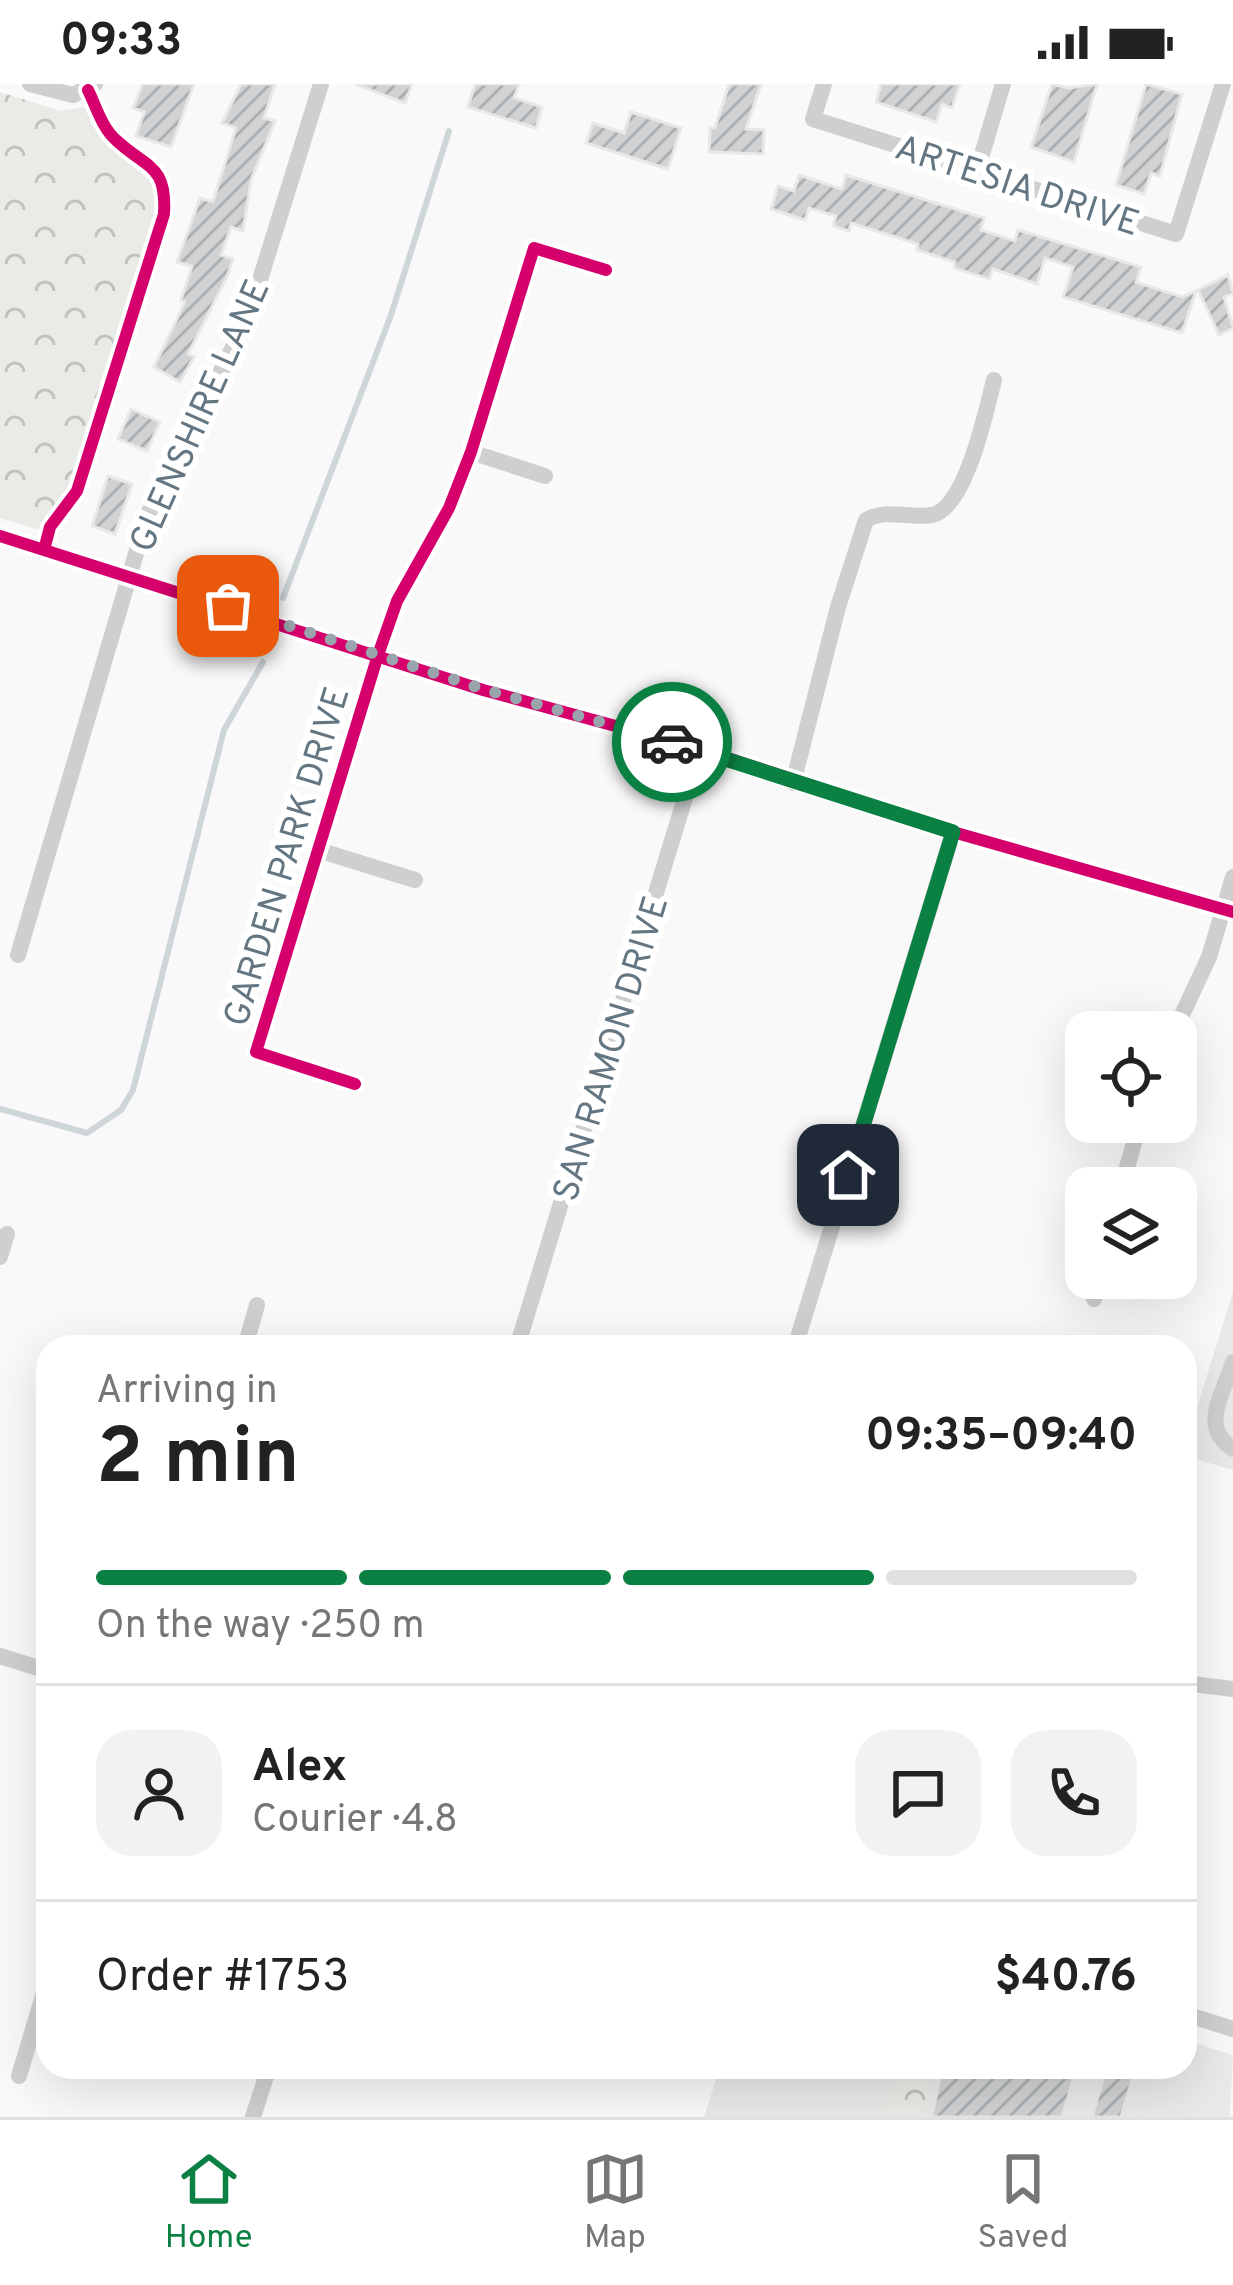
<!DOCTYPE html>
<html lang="en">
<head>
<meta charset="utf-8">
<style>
	:root { --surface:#fff; --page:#f2f2f2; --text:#222; --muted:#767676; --line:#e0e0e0; --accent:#0b8043 }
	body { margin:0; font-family:Overpass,sans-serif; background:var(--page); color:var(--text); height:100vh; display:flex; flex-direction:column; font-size:45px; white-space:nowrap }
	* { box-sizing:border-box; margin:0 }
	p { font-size:39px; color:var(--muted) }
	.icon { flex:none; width:66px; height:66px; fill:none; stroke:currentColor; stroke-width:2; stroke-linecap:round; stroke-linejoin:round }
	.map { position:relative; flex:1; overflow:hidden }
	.sheet { position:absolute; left:36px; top:1251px; width:1161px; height:744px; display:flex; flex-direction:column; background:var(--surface); border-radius:36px; box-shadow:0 12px 48px #0002 }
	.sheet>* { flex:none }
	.controls { position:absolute; left:1065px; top:927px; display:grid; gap:24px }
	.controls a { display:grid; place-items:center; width:132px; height:132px; border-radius:24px; background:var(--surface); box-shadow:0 12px 48px #0002; font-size:60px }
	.pin { position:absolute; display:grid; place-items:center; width:102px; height:102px; color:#fff; margin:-51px; border-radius:24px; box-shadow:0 6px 18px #0006 }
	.courier { position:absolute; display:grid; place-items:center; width:120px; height:120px; margin:-60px; border:9px solid #0b8043; border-radius:50%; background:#fff; color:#222; box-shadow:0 3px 15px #0007 }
	.head em { font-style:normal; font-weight:700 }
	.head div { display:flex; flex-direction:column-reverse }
	.head { display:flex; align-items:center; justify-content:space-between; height:204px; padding:0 60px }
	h1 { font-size:78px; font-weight:700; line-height:90px }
	.bar { display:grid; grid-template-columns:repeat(4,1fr); gap:18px 12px; align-content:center; height:144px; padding:0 60px }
	.bar i { height:15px; border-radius:9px; background:var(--line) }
	.bar .selected { background:var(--accent) }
	.bar p { grid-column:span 4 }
	.line { display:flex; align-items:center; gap:30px; padding:0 60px; border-top:3px solid var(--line) }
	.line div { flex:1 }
	.round { display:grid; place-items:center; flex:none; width:126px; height:126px; border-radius:36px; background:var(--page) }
	.status { display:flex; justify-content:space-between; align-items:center; height:84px; padding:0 60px; background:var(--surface); direction:ltr }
	.status svg { height:33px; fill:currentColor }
	.tab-bar { display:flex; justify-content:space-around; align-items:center; height:168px; border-top:3px solid var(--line); background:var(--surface); font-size:33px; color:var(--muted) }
	.tab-bar a { display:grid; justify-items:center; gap:6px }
	.tab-bar .selected { color:var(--accent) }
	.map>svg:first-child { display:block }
	.built { fill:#e8e9e9 }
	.forest { fill:url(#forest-crowns) }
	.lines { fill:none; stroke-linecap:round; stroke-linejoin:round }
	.stream { stroke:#ced6d9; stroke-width:6 }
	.building { fill:url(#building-hatch); stroke:#e8e8e8; stroke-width:3 }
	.minor { stroke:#cecfd0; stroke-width:16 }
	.cycleway-casing { stroke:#fff; stroke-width:20 }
	.cycleway { stroke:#d6006c; stroke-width:12 }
	.done { stroke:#99a4ac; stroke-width:12; stroke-dasharray:0 21.6 }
	.route { stroke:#0b8043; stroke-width:15 }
	.labels { text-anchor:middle; stroke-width:12; stroke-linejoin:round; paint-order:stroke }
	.street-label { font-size:36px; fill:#657683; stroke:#fff }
</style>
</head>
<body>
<div class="status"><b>09:33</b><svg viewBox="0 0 49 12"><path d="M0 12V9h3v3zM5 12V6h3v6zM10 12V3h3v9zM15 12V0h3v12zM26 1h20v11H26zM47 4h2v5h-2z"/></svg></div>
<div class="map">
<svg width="1233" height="2033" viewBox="0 0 1233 2033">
	<defs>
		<pattern id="forest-crowns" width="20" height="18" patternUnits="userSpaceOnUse" patternTransform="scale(3)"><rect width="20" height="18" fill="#e8ebe6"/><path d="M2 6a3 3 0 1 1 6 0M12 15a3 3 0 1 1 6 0" fill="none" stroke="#c0c3c0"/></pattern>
		<pattern id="building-hatch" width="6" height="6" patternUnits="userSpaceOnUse" patternTransform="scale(3)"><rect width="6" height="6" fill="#d0d2d3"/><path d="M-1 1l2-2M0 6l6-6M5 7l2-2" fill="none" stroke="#acafb1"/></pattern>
	</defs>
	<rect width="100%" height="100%" fill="#f9f9f9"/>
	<!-- built -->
	<path class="built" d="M1233,1208V1386L1185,1372V1362Z
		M1185,1956L1233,1971L1230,2033H704L720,1983H1185Z"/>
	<!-- forest -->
	<path class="forest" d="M0,8L60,27L91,22L105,56L141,81L160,110L135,210L73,405L43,447L0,434Z
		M895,1983H939L924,2033L881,2029Z"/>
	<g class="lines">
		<!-- stream -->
		<path class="stream" d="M283,514L391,231L449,47
			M0,1025L87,1049L121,1026L133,1006L224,646L263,578"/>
	</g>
	<!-- building -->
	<path class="building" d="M143,0H194L171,63L136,52L144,28L133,24Z
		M241,0H275L264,34L275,37L251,96L243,147L231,143L221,171L233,175L227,193L188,270L194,273L180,298L154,283L185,218L181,216L192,182L177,178L200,114L213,118L236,44L222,39Z
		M355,0H412L405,19Z
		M475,0H519L514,14L542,23L536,44L468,23Z
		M729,0H761L746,45L764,46L763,70L709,68L710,44H715Z
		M881,0H960L952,24L942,20L936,38L876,18Z
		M1052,0L1068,4L1097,0L1074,78L1031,63Z
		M1146,0L1182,10L1160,92L1151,89L1144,110L1116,101Z
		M631,28L681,44L668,85L586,59L593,39L624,49Z
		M799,91L842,105L846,91L984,134L981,146L1015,157L1018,146L1141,183L1136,198L1182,213L1196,207L1182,249L1063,213L1073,183L1045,174L1037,200L993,185L989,195L954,184L955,178L917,166L918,160L851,139L849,147L833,142L836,132L809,124L805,136L771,125L778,102L794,107Z
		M1228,191L1233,209L1224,213L1233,244L1219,251L1198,206Z
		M131,325L160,338L147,367L118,355Z
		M108,392L132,400L115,450L92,442Z
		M942,1983L995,1993L998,1983H1077L1062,2033H932Z
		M1107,1983L1135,1986L1121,2033H1092Z"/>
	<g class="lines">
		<!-- minor -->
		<path class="minor" d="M30,0L73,11L95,0
			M824,0L813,35L1176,150L1223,0
			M977,87L1003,0
			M471,368L545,392
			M0,452L483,606L700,665L953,748L1233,828
			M793,699L838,523L866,436C886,424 909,435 932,431C966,424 986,327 994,296
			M318,766L415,796
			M18,871L147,432L248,234L321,0
			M1174,948L1209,873L1233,793
			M355,1000L256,968L378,571L397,517L449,424L471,368L534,164L606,186
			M1121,1104L1140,1038
			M0,1173L7,1150
			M1094,1215L1099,1194
			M245,1263L257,1221
			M517,1263L700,665
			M795,1263L953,748
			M1233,1278C1223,1311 1199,1343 1233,1365
			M0,1572L48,1587
			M1185,1599L1233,1605
			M1185,1930L1233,1945
			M19,1992L48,1895
			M253,2033L269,1983"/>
		<!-- cycleway casing -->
		<g class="cycleway-casing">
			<path id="cycleway" d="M0,452L483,606L700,665L953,748L1233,828
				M44,466L50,443L77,407L164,130C167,80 147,85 116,56C102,44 96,22 88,6
				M355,1000L256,968L378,571L397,517L449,424L471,368L534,164L606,186"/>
		</g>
		<!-- cycleway -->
		<use href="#cycleway" class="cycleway"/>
	</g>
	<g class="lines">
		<!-- done -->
		<path class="done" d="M228,522L483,605L672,658"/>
		<!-- route -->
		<path class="route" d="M672,658L953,748L848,1091"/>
	</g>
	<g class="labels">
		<!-- street labels -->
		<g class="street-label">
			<text transform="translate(1018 100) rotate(18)" y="13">ARTESIA DRIVE</text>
			<text transform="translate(198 331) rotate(-66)" y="13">GLENSHIRE LANE</text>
			<text transform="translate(285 772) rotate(-73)" y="13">GARDEN PARK DRIVE</text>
			<text transform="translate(609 964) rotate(-73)" y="13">SAN RAMON DRIVE</text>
		</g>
	</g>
</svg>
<div class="controls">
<a><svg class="icon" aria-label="locate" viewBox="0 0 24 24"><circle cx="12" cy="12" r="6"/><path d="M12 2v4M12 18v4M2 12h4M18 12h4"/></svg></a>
<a><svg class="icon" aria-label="layers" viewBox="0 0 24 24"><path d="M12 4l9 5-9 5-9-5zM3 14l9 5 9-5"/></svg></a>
</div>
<div class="pin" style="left:228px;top:522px;background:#ea580c"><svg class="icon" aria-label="bag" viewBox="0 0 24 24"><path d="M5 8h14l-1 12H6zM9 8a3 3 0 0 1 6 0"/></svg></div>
<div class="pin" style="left:848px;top:1091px;background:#1f2937"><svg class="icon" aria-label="home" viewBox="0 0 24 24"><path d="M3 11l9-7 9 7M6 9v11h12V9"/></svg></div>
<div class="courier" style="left:672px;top:658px"><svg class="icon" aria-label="car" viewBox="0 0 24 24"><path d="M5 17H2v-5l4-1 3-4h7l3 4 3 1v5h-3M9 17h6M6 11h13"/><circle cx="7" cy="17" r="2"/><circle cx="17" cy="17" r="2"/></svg></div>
<section class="sheet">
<div class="head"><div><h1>2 min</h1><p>Arriving in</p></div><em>09:35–09:40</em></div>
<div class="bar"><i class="selected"></i><i class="selected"></i><i class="selected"></i><i></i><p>On the way · 250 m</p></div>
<div class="line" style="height:216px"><a class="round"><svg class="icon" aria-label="person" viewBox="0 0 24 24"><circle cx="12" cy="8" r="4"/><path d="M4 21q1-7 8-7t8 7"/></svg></a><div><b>Alex</b><p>Courier · 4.8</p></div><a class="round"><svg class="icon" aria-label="chat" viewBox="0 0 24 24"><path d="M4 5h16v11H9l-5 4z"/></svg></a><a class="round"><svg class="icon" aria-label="phone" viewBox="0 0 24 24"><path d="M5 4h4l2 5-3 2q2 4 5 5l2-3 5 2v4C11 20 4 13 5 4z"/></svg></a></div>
<div class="line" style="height:156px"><div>Order #1753</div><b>$40.76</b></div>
</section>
</div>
<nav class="tab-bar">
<a class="selected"><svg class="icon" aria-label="home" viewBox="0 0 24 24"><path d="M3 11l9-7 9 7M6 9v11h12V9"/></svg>Home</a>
<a><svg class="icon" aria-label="map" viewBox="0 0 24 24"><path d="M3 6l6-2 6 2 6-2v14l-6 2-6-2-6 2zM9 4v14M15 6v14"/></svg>Map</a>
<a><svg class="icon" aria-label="saved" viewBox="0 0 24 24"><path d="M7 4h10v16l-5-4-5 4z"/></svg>Saved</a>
</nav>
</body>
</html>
